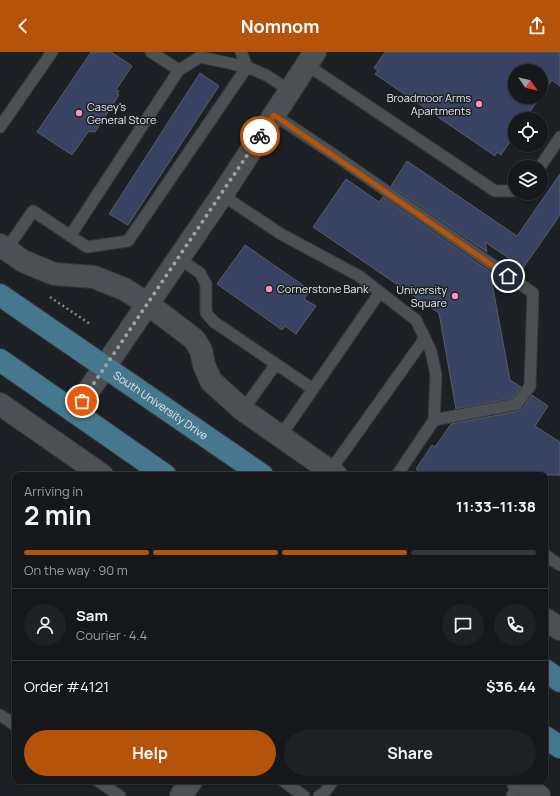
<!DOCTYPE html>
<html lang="en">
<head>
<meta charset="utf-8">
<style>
	:root { --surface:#15171a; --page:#1e2023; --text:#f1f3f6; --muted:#9d9fa2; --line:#343639; --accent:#b45309 }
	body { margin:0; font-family:Manrope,sans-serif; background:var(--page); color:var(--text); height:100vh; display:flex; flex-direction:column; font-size:15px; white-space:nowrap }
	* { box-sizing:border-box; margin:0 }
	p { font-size:13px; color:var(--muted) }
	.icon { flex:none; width:22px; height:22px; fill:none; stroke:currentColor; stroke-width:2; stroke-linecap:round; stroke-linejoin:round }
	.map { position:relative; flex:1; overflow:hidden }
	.details { position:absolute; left:12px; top:420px; width:536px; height:312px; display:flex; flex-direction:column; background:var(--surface); border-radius:8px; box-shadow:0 1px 3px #0004,0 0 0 1px var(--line) }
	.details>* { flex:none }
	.needle { width:26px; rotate:124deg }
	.fabs { position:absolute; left:508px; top:12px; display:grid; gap:8px }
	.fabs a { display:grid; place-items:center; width:40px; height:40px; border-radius:50%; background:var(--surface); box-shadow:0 1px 3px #0004,0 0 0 1px var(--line); font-size:20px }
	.pin { position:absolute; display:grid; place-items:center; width:34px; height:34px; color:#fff; margin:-17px; border:2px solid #fff; border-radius:50%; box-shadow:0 1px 4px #0007 }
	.courier { position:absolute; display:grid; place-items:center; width:40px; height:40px; margin:-20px; border:3px solid #b45309; border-radius:50%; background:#fff; color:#222; box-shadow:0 1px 5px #0007 }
	.headline em { font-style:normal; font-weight:700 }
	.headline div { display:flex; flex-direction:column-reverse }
	.headline { display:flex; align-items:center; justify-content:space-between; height:68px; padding:0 12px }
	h1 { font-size:26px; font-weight:700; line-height:30px }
	.bar { display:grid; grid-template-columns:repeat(4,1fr); gap:6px 4px; align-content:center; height:48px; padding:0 12px }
	.bar i { height:5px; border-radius:3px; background:var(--line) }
	.bar .on { background:var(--accent) }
	.bar p { grid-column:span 4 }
	.line { display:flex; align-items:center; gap:10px; padding:0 12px; border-top:1px solid var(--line) }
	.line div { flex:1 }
	.round { display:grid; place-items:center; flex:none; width:42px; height:42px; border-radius:21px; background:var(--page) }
	.action { display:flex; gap:8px; margin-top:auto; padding:8px 12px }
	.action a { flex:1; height:46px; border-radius:24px; background:var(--accent); color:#fff; font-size:16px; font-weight:700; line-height:46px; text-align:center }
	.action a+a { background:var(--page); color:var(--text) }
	header { display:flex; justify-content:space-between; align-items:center; height:52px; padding:0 12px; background:var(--accent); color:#fff; font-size:18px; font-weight:700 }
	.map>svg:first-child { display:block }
	.building { fill:#3a4264; stroke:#5b5c61 }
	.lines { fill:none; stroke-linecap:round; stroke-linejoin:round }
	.service-casing { stroke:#383a3d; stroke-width:13 }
	.minor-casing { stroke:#383a3d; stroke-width:24 }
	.tertiary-casing { stroke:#383a3d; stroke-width:24 }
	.primary-casing { stroke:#383a3d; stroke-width:24 }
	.path { stroke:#85878a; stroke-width:2.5; stroke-dasharray:2 3; stroke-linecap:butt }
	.service { stroke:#4c4f53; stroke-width:11 }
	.minor { stroke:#4c4f53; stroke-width:22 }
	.tertiary { stroke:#4c4f53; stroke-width:22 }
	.primary { stroke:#45778e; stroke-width:22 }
	.done { stroke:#9fa2a4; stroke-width:4; stroke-dasharray:0 7.2 }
	.route { stroke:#b45309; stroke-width:5 }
	.poi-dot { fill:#ff8eba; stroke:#1c1f23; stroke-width:1.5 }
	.labels { text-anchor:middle; stroke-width:3; stroke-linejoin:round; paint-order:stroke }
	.poi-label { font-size:11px; fill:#e6e8ea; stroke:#1c1f23; text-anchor:end }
	.street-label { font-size:11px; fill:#e6e8ea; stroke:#1c1f23 }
</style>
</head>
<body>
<header><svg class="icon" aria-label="back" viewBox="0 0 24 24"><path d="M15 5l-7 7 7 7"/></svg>Nomnom<svg class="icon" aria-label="share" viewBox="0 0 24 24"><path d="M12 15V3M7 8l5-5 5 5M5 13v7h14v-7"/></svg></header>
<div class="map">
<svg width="560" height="744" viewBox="0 0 560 744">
	<rect width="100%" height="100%" fill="#1c1f23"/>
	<!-- building -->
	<path class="building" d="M91,0H111L132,14L116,38L119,39L117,42L119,43L95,80L89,79L72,103L37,80Z
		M385,0H560V34L552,28L541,44V19H515V45H540L525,67H515V82L501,103L497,100L495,104L375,22L378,18L374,16Z
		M200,21L219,34L128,173L109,162Z
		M407,109L517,184L560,122V163L523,216L485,190L487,200L391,134Z
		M346,127L379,150L383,145L490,220L510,328L521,335L513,346L456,357L439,261L313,175Z
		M245,193L310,238L304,247L316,254L296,282L285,274L282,278L217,232Z
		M532,343L548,354L535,374L560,390V423H426L416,417L432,393L435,395L451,372L518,359L523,356Z"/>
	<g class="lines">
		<!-- service casing -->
		<g class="service-casing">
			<path id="service" d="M151,0L179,18
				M241,0L247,15
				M307,13L495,139H515
				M274,63L336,104L533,241L530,334L517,352L434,368
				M0,75L52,0
				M540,115L560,85
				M222,143L281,182L359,224L416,268L431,299L436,323L434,368L397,423
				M70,184L179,18L200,5L247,15
				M6,198L33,159L87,195L128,189L247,15L266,23L289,38
				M178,206L200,221L206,232V261L214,270L313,337
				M243,358L276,312
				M280,385L380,240
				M330,419L425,286
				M545,503L560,513
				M0,663L15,673
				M98,729L120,744
				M283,729L304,744
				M319,744L324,741L333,729
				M512,744L520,731"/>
		</g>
		<!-- minor casing -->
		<g class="minor-casing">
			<path id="minor" d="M0,193L23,209L54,222L94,225L124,237L148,252L194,287L201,298L204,313L211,329L243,358L336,423
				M0,352L102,423
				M545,567L560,577
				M517,729L539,744
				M181,744L191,729"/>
		</g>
		<!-- tertiary casing -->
		<g class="tertiary-casing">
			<path id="tertiary" d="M74,360L222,143L315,0"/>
		</g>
		<!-- primary casing -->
		<g class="primary-casing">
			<g id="primary">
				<path id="s1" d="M0,243L262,423"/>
				<path d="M0,308L165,423"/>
				<path d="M545,618L560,629"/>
				<path d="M545,685L560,695"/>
			</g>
		</g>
		<!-- path -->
		<path class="path" d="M50,245L90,272"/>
		<!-- service -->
		<use href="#service" class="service"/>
		<!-- minor -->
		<use href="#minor" class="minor"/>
		<!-- tertiary -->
		<use href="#tertiary" class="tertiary"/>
		<!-- primary -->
		<use href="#primary" class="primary"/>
	</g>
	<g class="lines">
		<!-- done -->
		<path class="done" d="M82,349L260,84"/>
		<!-- route -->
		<path class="route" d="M260,84L274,63L508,224"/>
	</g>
	<!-- markers -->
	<g class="poi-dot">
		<circle cx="479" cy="52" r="4"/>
		<circle cx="79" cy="61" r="4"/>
		<circle cx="269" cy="237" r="4"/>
		<circle cx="455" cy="244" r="4"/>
	</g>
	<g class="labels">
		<!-- poi labels -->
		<g class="poi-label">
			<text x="471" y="50">Broadmoor Arms<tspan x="471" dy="13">Apartments</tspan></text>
			<text x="87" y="59" text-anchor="start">Casey's<tspan x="87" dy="13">General Store</tspan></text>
			<text x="277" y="241" text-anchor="start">Cornerstone Bank</text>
			<text x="447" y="242">University<tspan x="447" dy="13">Square</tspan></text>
		</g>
		<!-- street labels -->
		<g class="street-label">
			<text dy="4" stroke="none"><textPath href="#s1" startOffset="195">South University Drive</textPath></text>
		</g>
	</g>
</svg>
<div class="fabs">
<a><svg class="needle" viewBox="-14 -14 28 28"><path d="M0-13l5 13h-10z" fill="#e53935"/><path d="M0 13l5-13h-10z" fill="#9d9fa2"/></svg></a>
<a><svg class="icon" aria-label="locate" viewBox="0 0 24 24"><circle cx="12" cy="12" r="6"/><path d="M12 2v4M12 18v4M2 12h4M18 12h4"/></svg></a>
<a><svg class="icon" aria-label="layers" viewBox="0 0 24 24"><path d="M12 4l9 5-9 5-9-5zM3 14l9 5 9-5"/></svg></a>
</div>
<div class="pin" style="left:82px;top:349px;background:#ea580c"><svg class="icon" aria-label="bag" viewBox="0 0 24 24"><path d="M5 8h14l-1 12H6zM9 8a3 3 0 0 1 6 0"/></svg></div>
<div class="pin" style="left:508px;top:224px;background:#1f2937"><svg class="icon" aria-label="home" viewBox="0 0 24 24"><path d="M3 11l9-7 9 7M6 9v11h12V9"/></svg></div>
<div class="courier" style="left:260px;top:84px"><svg class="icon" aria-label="bike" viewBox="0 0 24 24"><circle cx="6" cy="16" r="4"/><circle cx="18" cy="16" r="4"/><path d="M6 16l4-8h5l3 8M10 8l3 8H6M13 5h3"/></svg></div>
<section class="details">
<div class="headline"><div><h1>2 min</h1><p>Arriving in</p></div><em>11:33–11:38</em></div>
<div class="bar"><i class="on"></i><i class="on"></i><i class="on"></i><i></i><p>On the way · 90 m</p></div>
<div class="line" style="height:72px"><a class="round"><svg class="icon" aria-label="person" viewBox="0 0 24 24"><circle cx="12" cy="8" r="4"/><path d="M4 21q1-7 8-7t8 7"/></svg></a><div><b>Sam</b><p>Courier · 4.4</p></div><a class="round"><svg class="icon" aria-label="chat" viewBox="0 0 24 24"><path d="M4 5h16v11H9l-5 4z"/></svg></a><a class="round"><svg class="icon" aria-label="phone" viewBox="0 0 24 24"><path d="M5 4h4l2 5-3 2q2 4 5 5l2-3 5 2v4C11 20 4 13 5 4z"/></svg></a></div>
<div class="line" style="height:52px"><div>Order #4121</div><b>$36.44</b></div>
<div class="action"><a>Help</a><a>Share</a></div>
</section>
</div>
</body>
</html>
